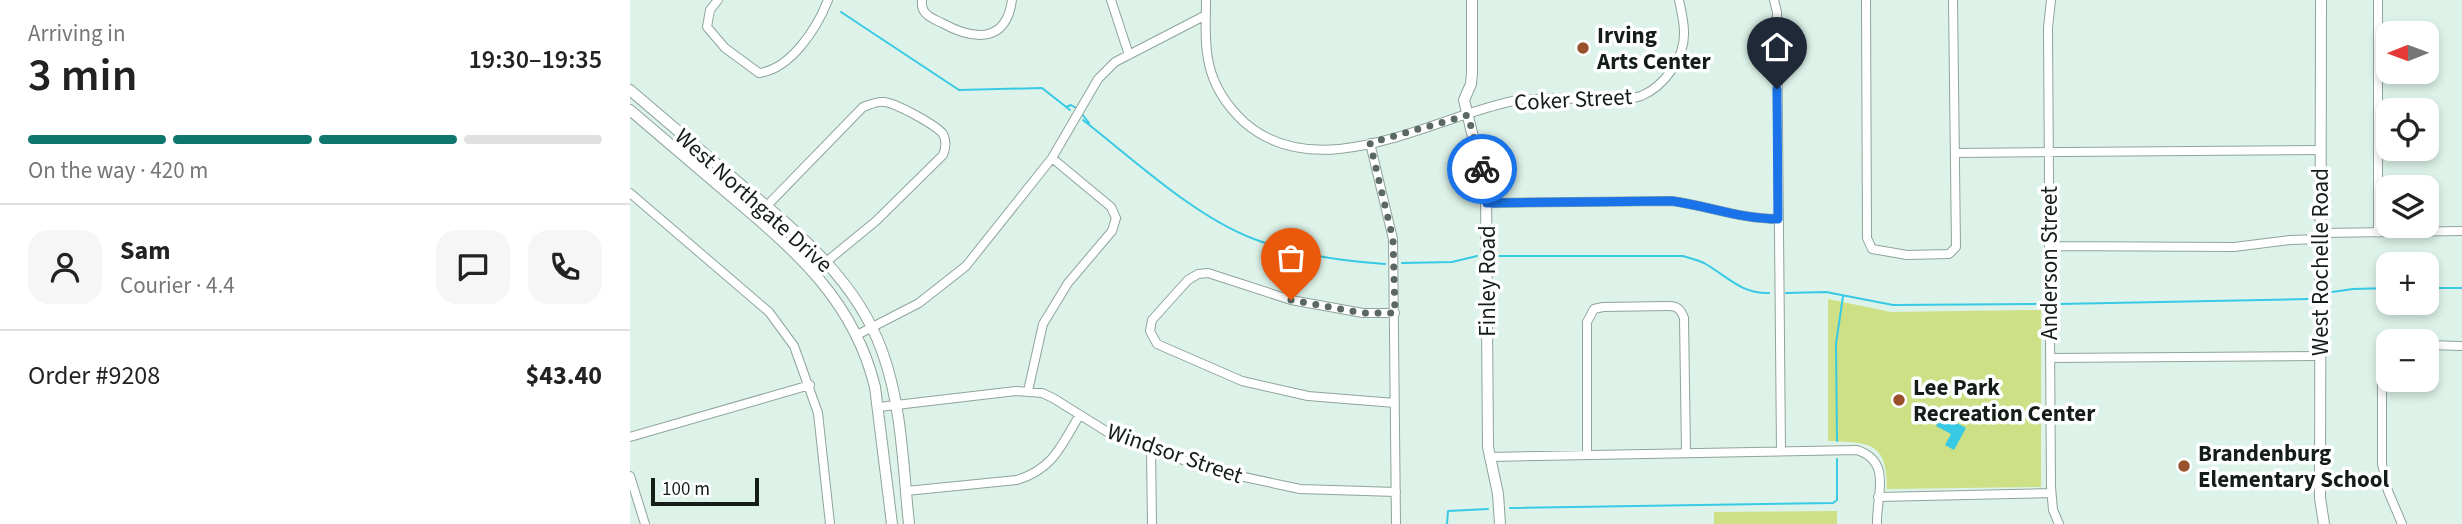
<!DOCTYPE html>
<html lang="en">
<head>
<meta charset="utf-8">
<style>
	:root { --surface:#fff; --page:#f6f6f6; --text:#222; --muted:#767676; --line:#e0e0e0; --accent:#0f766e }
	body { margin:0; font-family:"Source Sans 3",sans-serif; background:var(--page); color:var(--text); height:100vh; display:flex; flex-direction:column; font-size:26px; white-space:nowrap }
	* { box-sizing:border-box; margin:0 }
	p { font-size:23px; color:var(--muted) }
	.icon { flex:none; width:38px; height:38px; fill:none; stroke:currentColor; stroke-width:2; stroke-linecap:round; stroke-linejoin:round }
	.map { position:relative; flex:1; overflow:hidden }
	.panel { display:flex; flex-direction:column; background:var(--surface); width:630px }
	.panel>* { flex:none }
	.needle { width:46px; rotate:269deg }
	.tools { position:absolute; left:1746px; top:21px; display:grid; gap:14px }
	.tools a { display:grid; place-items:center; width:63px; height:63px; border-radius:14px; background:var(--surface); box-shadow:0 4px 10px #0003; font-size:35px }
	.scale { position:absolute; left:21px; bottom:18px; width:108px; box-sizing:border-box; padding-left:7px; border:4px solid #151d19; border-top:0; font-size:19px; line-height:24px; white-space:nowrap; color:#151d19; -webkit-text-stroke:5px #fff; paint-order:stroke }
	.pin { position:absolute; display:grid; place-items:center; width:60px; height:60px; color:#fff; margin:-72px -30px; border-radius:50% 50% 50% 0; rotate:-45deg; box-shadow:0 0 7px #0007 }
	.pin .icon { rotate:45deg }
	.courier { position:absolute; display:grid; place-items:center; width:70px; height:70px; margin:-35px; border:5px solid #1a73e8; border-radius:50%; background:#fff; color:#222; box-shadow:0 2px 9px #0007 }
	.overview em { font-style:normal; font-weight:600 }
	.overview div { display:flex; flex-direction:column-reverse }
	.overview { display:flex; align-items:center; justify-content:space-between; height:119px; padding:0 28px }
	h1 { font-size:46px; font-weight:600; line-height:52px }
	.bar { display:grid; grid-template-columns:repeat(4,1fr); gap:10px 7px; align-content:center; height:84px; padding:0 28px }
	.bar i { height:9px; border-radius:5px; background:var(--line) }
	.bar .on { background:var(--accent) }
	.bar p { grid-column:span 4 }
	.line { display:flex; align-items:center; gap:18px; padding:0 28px; border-top:2px solid var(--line) }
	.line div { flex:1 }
	.round { display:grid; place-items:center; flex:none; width:74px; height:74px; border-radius:21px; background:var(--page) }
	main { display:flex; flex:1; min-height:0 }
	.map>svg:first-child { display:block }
	.green { fill:#cde085 }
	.water { fill:#38c9e4 }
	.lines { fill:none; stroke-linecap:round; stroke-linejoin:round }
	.stream { stroke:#38c9e4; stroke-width:2 }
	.street-casing { stroke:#8fa49a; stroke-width:10 }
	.secondary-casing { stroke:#8fa49a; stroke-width:12 }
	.street { stroke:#fff; stroke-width:8 }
	.secondary { stroke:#fff; stroke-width:10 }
	.done { stroke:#5b6862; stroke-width:7; stroke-dasharray:0 12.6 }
	.route { stroke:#1a73e8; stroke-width:9 }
	.poi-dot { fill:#98512b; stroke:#fff; stroke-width:2.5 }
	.labels { text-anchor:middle; stroke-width:7; stroke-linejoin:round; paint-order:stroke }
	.poi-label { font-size:23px; font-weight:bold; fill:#151d19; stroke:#fff; text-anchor:start }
	.street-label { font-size:23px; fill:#151d19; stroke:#fff }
</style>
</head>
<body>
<main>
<section class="panel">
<div class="overview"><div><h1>3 min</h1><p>Arriving in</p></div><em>19:30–19:35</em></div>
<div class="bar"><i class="on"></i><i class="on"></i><i class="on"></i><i></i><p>On the way · 420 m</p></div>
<div class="line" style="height:126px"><a class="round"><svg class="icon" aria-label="person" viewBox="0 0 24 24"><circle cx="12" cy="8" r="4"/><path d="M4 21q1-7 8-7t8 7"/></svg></a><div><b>Sam</b><p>Courier · 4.4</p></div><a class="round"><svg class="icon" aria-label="chat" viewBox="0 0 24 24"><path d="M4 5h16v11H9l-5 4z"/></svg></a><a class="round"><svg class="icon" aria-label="phone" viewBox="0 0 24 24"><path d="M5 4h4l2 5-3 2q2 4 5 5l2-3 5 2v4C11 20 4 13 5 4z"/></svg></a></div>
<div class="line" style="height:91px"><div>Order #9208</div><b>$43.40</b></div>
</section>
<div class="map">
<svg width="1832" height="524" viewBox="0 0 1832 524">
	<rect width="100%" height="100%" fill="#ddf3e9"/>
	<!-- green -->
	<path class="green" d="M1198,299L1261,312L1411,310V487L1257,489C1257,441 1240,443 1198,441Z
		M1207,511V524H1084V512Z"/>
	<!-- water -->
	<path class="water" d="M1312,415L1336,428L1324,450L1315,445L1321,434L1306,426Z"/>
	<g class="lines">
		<!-- stream -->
		<path class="stream" d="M211,12L329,90L412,88L440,110
			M436,107L441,105L446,108
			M452,114L459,123
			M453,120C503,159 565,217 624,239C667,255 710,261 755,264
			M868,256H1053C1060,258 1068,260 1074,263C1097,276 1111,294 1139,293
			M772,263L822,262L847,256
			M1797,288H1832
			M1702,292L1723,289L1759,288
			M1156,293L1196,292L1263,305L1411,304
			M1429,304L1678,299
			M1207,441L1206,344L1213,296
			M880,508L1203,503L1207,500V459
			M817,524L818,511L858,509"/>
		<!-- street casing -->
		<g class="street-casing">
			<path id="street" d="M88,0L80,10L77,27L95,48L129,73C161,69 187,28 198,0
				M292,0C292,4 291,7 294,11C297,17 306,20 312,23C343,40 376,44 382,0
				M481,0L499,55
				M576,0C576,21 574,43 579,64C584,87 597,106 614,122C689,188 801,118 883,101C909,97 936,99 963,99C978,99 997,101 1011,96C1035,86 1055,57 1054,32C1054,21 1051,10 1049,0
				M1144,0L1147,12L1151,451
				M1236,0L1237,238L1242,249L1277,255L1319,254L1326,247L1323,0
				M1421,0L1418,28L1421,487L1423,510L1429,524
				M1748,0V233
				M740,143L763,239L766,524
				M1325,153L1691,150
				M0,193L139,312L164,346L188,413L200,524
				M857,203L1042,201C1078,206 1111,219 1148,219
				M126,217L233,107C239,105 247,101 254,102C266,103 306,125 313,134C317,142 316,148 313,155L246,221L196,262
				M1691,233L1832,231
				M1419,246L1604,247L1660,240L1691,239
				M765,313H733L661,300L578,273L568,274L558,280L522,320L520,331L527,344L612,381L678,396L765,403
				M227,335L289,303L336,266L422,158L468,79L485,62L576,15
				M1797,345L1832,346
				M1759,346L1752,354V464L1758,491L1772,524
				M1420,358L1690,356
				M398,391L413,324L438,283L482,231L486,218L481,207L422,158
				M249,407L386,391L412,393L423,398L479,433L521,450L591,472L670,489L766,492
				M0,437L180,385
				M521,450L522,524
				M957,455V322L964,309L973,307L1039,306C1048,306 1051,310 1054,318L1056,453
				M859,457L1227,450C1263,462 1246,496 1247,524
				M0,476L15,524
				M276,491L387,480C423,469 431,446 449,416
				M1248,497L1421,493"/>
		</g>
		<!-- secondary casing -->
		<g class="secondary-casing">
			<path id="secondary" d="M842,0V73L841,84L834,100L856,190L858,447L868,494L870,524
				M1691,0L1690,498L1694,524
				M0,90C36,121 73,152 109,183C166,231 226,279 252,351C272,405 273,467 279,524
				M0,110C34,139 68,168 102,197C167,252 224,301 245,387L262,524"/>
		</g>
		<!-- street -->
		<use href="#street" class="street"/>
		<!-- secondary -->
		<use href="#secondary" class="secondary"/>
	</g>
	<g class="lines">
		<!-- done -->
		<path class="done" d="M661,300L733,313H765L763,239L740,143L838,115L852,169"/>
		<!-- route -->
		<path class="route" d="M852,169L857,203L1042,201C1078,206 1111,219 1148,219L1147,89"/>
	</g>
	<!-- markers -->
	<g class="poi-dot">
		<circle cx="953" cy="48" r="7"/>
		<circle cx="1269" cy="400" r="7"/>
		<circle cx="1554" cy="466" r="7"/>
	</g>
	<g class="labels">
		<!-- poi labels -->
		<g class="poi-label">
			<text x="967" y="43">Irving<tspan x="967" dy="26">Arts Center</tspan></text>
			<text x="1283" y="395">Lee Park<tspan x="1283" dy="26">Recreation Center</tspan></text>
			<text x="1568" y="461">Brandenburg<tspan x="1568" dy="26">Elementary School</tspan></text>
		</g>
		<!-- street labels -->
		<g class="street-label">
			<text transform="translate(943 99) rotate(-3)" y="8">Coker Street</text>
			<text transform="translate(124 200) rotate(42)" y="8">West Northgate Drive</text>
			<text transform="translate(1690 262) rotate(-90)" y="8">West Rochelle Road</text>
			<text transform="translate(1419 263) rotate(-90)" y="8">Anderson Street</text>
			<text transform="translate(857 281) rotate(-90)" y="8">Finley Road</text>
			<text transform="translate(545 453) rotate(19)" y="8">Windsor Street</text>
		</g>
	</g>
</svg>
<div class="tools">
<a><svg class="needle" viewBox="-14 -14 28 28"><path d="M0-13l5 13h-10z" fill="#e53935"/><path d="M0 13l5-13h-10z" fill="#767676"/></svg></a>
<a><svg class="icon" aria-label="locate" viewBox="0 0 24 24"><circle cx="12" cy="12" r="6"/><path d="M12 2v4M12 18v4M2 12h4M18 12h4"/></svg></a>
<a><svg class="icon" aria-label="layers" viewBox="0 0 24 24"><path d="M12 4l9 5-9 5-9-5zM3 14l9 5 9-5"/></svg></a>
<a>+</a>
<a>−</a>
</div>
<div class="scale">100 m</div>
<div class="pin" style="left:661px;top:300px;background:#ea580c"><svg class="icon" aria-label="bag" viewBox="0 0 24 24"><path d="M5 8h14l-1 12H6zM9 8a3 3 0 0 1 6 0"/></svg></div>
<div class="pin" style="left:1147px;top:89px;background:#1f2937"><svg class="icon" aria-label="home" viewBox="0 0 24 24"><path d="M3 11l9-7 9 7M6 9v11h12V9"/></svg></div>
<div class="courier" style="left:852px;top:169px"><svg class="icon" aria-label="bike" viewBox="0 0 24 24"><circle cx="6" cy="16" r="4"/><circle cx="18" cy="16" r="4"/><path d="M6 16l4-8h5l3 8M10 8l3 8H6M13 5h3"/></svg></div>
</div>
</main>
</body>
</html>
